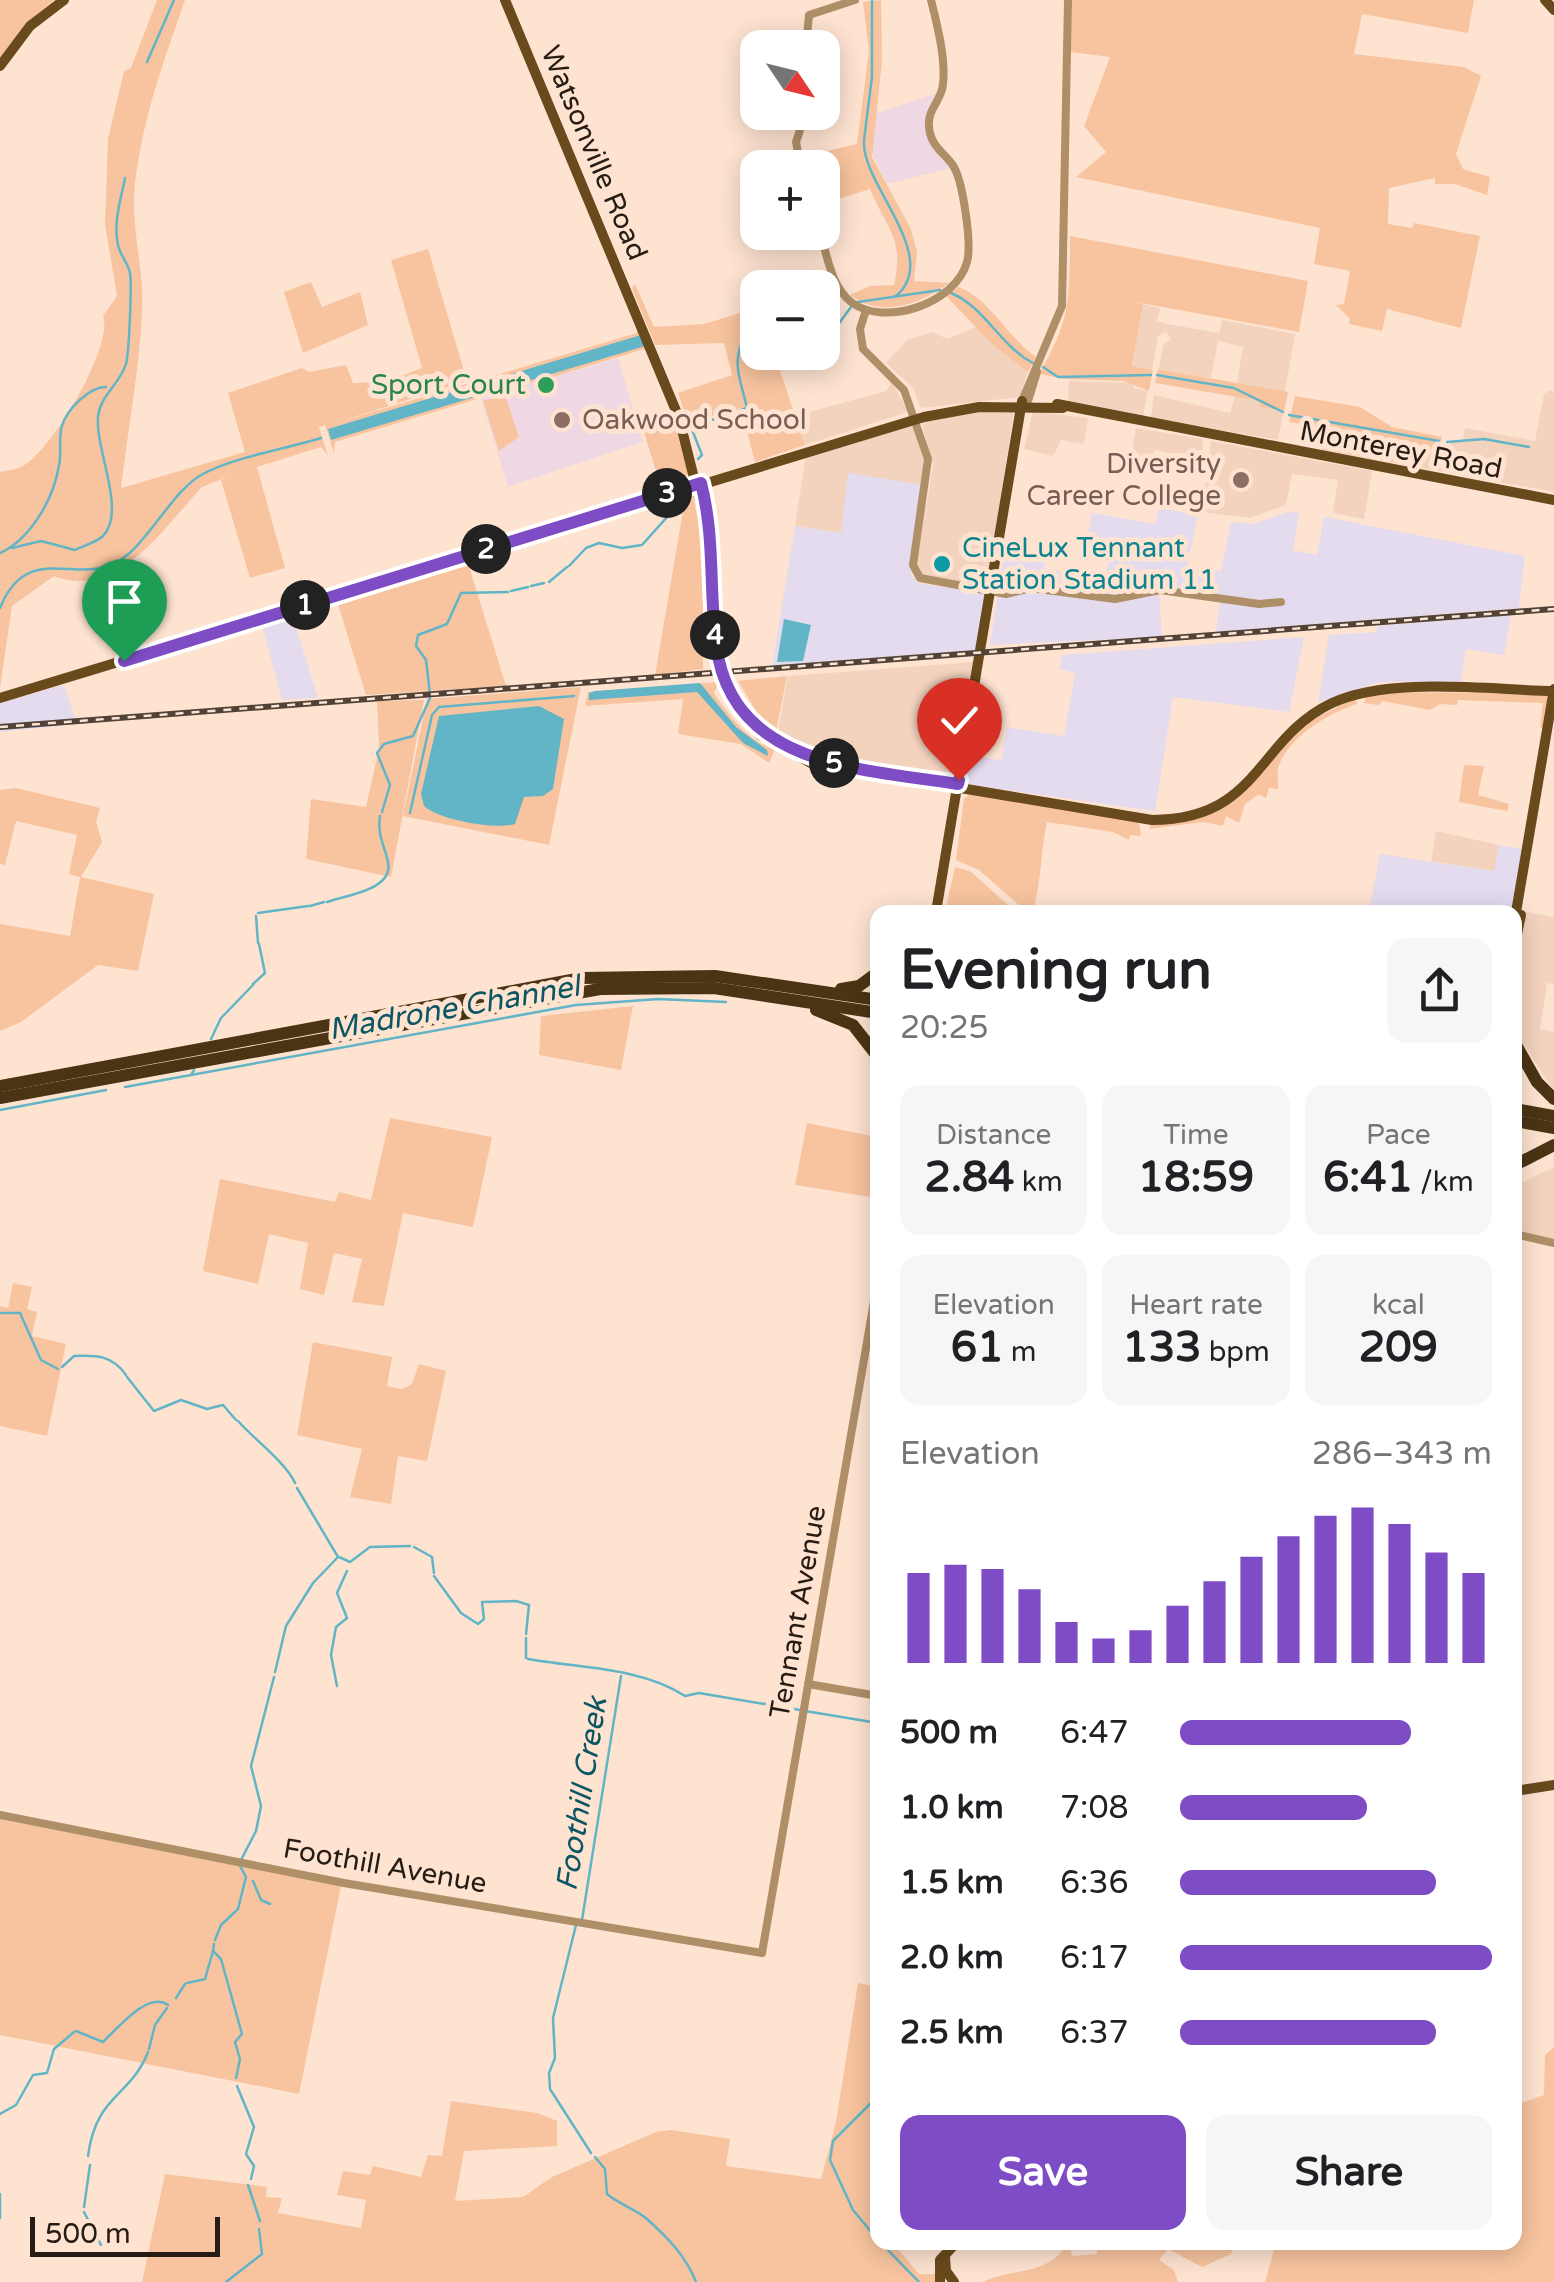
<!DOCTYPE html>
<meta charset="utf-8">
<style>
:root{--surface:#fff;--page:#f6f6f6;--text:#202124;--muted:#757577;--accent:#7e4dc5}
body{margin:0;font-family:"Varela Round",sans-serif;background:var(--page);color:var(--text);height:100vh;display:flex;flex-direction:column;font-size:38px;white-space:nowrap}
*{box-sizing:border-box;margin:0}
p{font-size:32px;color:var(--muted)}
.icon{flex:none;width:55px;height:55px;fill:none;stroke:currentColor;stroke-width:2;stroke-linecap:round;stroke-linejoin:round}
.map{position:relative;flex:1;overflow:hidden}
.panel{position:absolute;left:870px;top:905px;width:652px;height:1345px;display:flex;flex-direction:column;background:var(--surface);border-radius:20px;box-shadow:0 5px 25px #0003}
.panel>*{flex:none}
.needle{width:65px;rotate:125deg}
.controls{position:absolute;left:740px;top:30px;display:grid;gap:20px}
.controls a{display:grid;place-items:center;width:100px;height:100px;border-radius:20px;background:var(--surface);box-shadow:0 5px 25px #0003;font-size:50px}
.scale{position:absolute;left:30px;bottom:25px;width:190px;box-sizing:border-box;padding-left:10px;border:5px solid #271c13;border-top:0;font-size:28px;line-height:35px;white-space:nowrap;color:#271c13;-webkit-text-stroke:8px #fee3d1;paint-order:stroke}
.pin{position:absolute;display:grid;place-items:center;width:85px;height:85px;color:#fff;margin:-102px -42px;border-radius:50% 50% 50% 0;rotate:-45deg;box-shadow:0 0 10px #0007}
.pin .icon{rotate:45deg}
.km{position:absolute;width:50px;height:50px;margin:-25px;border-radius:50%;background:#222;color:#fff;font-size:28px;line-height:50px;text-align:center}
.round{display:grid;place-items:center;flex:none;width:105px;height:105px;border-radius:20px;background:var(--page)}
.summary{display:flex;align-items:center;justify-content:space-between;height:170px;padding:0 30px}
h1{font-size:55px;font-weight:700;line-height:75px}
.stats{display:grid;grid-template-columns:repeat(3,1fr);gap:15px;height:170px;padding:10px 30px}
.stats div{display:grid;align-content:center;border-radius:20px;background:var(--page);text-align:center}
.stats b{font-size:42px;font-weight:700}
.stats small{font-size:28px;font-weight:400}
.stats p{font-size:28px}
.chart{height:280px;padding:20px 30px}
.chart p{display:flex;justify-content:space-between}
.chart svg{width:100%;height:180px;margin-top:10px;stroke:var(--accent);stroke-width:6}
.cta{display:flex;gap:20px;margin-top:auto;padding:20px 30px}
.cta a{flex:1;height:115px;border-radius:20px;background:var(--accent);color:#fff;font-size:40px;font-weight:700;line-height:115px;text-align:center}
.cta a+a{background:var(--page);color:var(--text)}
ul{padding:0 30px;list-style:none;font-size:32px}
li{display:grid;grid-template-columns:160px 120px 1fr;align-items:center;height:75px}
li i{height:25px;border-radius:12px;background:var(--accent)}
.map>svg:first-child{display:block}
.built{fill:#f3d3be}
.industrial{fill:#e4dbef}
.education{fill:#efd8e3}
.green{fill:#f8c49f}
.water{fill:#61b5c6}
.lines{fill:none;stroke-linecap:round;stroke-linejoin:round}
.stream{stroke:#61b5c6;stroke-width:2.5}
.minor{stroke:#ae8f68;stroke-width:8}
.major{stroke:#694a1d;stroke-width:10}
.highway{stroke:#4b3413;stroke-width:12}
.rail-casing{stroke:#504237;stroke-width:6}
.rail{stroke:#fee3d1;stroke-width:2.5;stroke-dasharray:8;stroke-linecap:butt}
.major-bridge{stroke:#694a1d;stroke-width:10}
.route-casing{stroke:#fff;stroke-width:20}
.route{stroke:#7e4dc5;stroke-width:12}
.leisure-dot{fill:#2e9e5b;stroke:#fee3d1;stroke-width:4}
.education-dot{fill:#8d6e63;stroke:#fee3d1;stroke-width:4}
.culture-dot{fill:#0f9aa8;stroke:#fee3d1;stroke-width:4}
.labels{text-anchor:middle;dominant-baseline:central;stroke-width:10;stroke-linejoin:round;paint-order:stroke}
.street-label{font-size:28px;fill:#271c13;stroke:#fee3d1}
.leisure-label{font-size:28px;fill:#27864d;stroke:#fee3d1;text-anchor:end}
.education-label{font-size:28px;fill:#785e54;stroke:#fee3d1;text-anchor:start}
.culture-label{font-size:28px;fill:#0d838f;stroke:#fee3d1;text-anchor:start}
.water-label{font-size:30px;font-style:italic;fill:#0b5662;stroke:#fee3d1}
</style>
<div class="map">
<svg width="1554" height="2282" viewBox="0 0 1554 2282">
<rect width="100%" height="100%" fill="#fee3d1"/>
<!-- built -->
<g class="built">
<path d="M1143 304 1160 308 1157 321 1167 324 1219 333 1222 320 1295 334 1285 392 1237 383 1243 347 1218 341 1211 378 1159 369 1163 345 1171 339 1166 332 1158 336 1152 370 1132 366Z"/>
<path d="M977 326 1029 368 1020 397 921 408 913 388 886 363 907 340 933 332 947 339Z"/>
<path d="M1069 381 1134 383V388L1148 391 1143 417 1068 402Z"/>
<path d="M892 382 908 412 805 445 795 416 886 391Z"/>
<path d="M1550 390 1554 394V492L1322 450 1326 430 1449 451 1452 441 1463 439 1465 428 1535 441 1544 394Z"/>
<path d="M1154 395 1230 413 1235 396 1285 406 1278 440 1151 418Z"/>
<path d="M1014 409 988 585 923 576 917 563 933 465 921 420 969 411Z"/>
<path d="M1033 411 1088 418 1084 444 1061 440 1053 456 1024 449Z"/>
<path d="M913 424 924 458 923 485 841 533 795 526 806 455Z"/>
<path d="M1136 428 1203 439 1202 459 1154 450 1150 464 1130 460Z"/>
<path d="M1211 441 1372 471 1364 519 1333 513 1338 480 1292 474 1286 505 1249 518 1202 512Z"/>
<path d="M975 662 954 794 836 761 783 743 777 736 788 676Z"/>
<path d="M1436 831 1499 845 1495 871 1431 861Z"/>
<path d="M1518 910 1554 917V984L1547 983 1540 1029 1554 1032V1091L1515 1031Z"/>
<path d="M1554 1167V1242L1515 1236V1186Z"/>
</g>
<!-- industrial -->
<g class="industrial">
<path d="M848 473 923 485 911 574 918 583 986 594 976 650 772 666 795 526 841 533Z"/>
<path d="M1159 508 1198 515 1187 566 1221 571 1231 522 1253 524 1289 512 1299 513 1293 550 1317 555 1324 517 1525 556 1519 608 1216 632 1220 601 1159 593 1162 637 990 645 1005 547 1046 556 1044 569 1088 574 1092 580 1088 595 1101 596 1109 561 1107 555 1085 550 1092 513 1155 524Z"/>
<path d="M291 612 318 698 282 700 261 621Z"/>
<path d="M1511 615 1504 655 1466 649 1461 682H1379L1318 702 1329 635 1376 632 1378 626Z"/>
<path d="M1304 637 1289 712 1173 697 1155 811 965 784 972 756 1001 760 1007 727 1064 736 1075 673 1059 669 1062 655Z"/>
<path d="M64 685 77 724 0 732V703Z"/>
<path d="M1499 845 1523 849 1513 912H1369L1380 854 1494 871Z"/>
</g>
<!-- education -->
<g class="education">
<path d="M938 93 928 110 925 129 931 147 951 168 887 184 871 152 876 113Z"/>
<path d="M618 358 643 442 508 487 481 398Z"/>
</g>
<!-- green -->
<g class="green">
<path d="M0 0H54L24 25 0 64Z"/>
<path d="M157 0H185C163 63 143 117 135 184 130 228 145 269 142 313 139 371 128 430 121 488L245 452 228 393 302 368 309 372 346 365 353 383 386 382 422 368 391 260 428 249 467 381 329 425 637 333V322L652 358 644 349 546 379 552 386 547 391 540 384 543 379 335 442 334 453 325 425 319 427 328 456 321 447 257 467 285 568 250 578 221 480 232 475 202 487C164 527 118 601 54 576L12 606 0 688V472C7 470 17 470 23 466 51 451 114 346 103 316L117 296 105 225 108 139 124 71 131 68Z"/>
<path d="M881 0 882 61 872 157 911 229 917 252 914 281 949 283C920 304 882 319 850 295L870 286 894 285C905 238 886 228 870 189L823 204 822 168 804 167 801 157 857 144 869 51 863 2Z"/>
<path d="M1071 0H1474L1468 33 1362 14 1354 54 1464 67 1481 76 1456 154 1463 169 1490 177 1487 195 1455 184H1435V178L1389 188 1388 224 1412 228 1414 223 1480 236 1461 328 1387 309 1382 331 1349 324 1350 319 1336 305 1344 304 1350 271 1314 264 1320 228 1076 177 1106 152 1084 126 1110 57 1071 52Z"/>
<path d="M1070 236 1308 281 1299 332 1135 302 1143 304 1132 366 1153 370 1149 391 1124 381 1066 379 1039 374C1072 317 1069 299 1070 236Z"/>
<path d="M311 282 322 307 360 292 368 325 303 353 284 292Z"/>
<path d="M635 284 654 327 704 324 757 308 758 352 774 353 805 445 755 462 741 408 688 423 678 393 732 375 724 343 655 345 632 288Z"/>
<path d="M958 287C990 298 1007 337 1036 357L1028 372 991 343 946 296Z"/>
<path d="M1158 369 1288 392 1284 411 1260 407 1261 401 1155 383Z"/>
<path d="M505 395 519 437 499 451 483 401Z"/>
<path d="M1295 396 1360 407 1392 427 1442 437 1439 449 1289 422Z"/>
<path d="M672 417 689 474 661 487 642 426Z"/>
<path d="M691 492 703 536V669L655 675 686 494Z"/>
<path d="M467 560 506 686 366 695 336 598Z"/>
<path d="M787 676 776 732 759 716 738 681Z"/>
<path d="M719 682 714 693C729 716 751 744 775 749L769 763 741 744 678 734 683 699 585 706 588 692Z"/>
<path d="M581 687 549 845 403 816 427 699Z"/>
<path d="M1383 692 1545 693 1549 697 1544 726 1540 728 1543 703 1458 700 1457 705 1440 704 1430 710 1383 701 1378 705 1364 703 1366 696Z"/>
<path d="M1355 698 1357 704C1329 713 1290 736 1279 765 1276 773 1279 781 1278 789L1269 788 1266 798 1259 794 1245 804 1239 823 1226 816 1223 826 1203 822 1149 829 1151 824 1237 798 1306 723Z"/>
<path d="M424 700 391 877 306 859 311 799 366 807 379 748 377 701Z"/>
<path d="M1464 765 1484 766 1478 795 1509 804 1507 811 1459 802Z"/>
<path d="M16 788 100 808 96 822 102 842 81 877 154 894 138 971 98 965 21 1022 0 1031V924L70 936 80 877 69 874 77 835 16 821 5 865 0 864V790Z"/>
<path d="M970 794 1139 822 1141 836 1130 835 1129 840 1113 832 1047 822C1041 849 1041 883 1033 912H1027L979 870 956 860 964 799Z"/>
<path d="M955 867 970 871 1016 912H945Z"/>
<path d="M633 1006 621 1070 539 1055 541 1016Z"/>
<path d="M390 1118 492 1137 473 1227 403 1213 384 1306 352 1302 362 1259 334 1253 324 1295 300 1289 308 1243 269 1234 258 1284 203 1271 220 1179 335 1202 339 1192 371 1200Z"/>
<path d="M807 1123 877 1137V1198L795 1185Z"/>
<path d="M13 1283 32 1287 27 1309 37 1312 32 1336 66 1344 47 1436 0 1426V1306L8 1308Z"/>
<path d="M313 1342 392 1357 387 1386 402 1389 412 1384 419 1364 446 1371 427 1461 398 1456 391 1504 350 1497 362 1449 297 1435Z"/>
<path d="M0 1819 341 1886 299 2094 0 2035Z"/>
<path d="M858 1983 877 1987 878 2242 893 2243 919 2274H936L938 2282H142L165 2174 267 2187 266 2197 282 2198 278 2213 361 2228 366 2200 337 2195 343 2171 370 2175 373 2166 421 2177 428 2155 442 2156 451 2101 537 2113 557 2121V2146L464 2151 455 2201 523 2197 552 2177 656 2132 671 2130 730 2139 726 2166 821 2179 836 2122Z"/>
<path d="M1554 2047V2282H1265L1276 2243 1515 2242V2105L1544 2095 1545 2055Z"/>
<path d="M1234 2242 1231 2254 1202 2267 1168 2249 1159 2260 1174 2270 1178 2282H983C1007 2268 1053 2276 1066 2243H1070L1072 2256 1097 2254V2243Z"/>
</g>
<!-- water -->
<g class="water">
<path d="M641 335 645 346 331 440 328 429Z"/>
<path d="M784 619 811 625 803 661 777 662Z"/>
<path d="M700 683 736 727 767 750 768 756 743 743 697 692 589 700V693L595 691Z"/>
<path d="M539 706 564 719 553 789 543 796 524 797 515 824C496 830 439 820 424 806L421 794 439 716Z"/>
</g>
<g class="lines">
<!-- stream -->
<g class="stream">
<path d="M147 62 174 0"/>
<path d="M864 140 872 77V0"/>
<path d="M864 142C862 185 942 257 896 296"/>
<path d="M951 293C985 307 1000 346 1033 363"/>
<path d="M858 302 940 290"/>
<path d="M822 333 837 326 851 307"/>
<path d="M1043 367 1058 377 1151 375"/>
<path d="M1157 375 1234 388"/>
<path d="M1236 389 1283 412"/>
<path d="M1289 415 1439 441"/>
<path d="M1447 442 1484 439 1529 447"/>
<path d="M698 459 702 455 691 427 747 408C742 384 731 364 743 340L758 338"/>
<path d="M12 548 41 541 75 550C83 546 97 542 103 536 127 511 95 450 98 417 100 395 120 384 126 364 129 352 132 287 130 273 128 263 120 255 118 245 113 222 121 199 125 178"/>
<path d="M0 553C31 539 54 498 59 465 62 453 58 438 62 426 67 409 89 387 106 387"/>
<path d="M569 566 586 548 599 543 622 548 642 545 685 497"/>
<path d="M549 582 567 567"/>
<path d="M531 586 544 583"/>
<path d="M511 591 528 587"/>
<path d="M0 608C26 544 72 581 111 565 145 552 170 491 203 474 234 457 286 449 321 438"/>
<path d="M430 694 426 660 416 646 418 635 447 624 461 593 508 592"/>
<path d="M382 812 390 785 377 753 384 744 413 736 430 698"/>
<path d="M410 813 432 715 439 707 574 696"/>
<path d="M327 902C346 895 394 890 388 862 384 844 377 835 380 816"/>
<path d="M310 906 324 902"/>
<path d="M258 913 308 906"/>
<path d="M256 916 258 943"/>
<path d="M253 984 265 973 259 944"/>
<path d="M211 1039 221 1018 253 985"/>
<path d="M191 1075 576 1005 658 999 726 1002"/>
<path d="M125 1087 191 1075 194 1070"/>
<path d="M0 1110 106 1090"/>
<path d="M0 1313H20L41 1360 58 1369"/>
<path d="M62 1367 74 1356C96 1355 112 1355 126 1375"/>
<path d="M127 1377 154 1411 181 1400 207 1409 223 1405 236 1420"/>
<path d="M238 1421C254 1439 286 1463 295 1483"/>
<path d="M414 1547 432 1557 434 1573"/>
<path d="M339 1557 350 1562 370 1547 410 1546"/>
<path d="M434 1576 461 1613 478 1624 484 1619 482 1602 516 1601 529 1605 526 1634"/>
<path d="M526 1638V1658"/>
<path d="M528 1659C578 1668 641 1667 685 1696L699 1693 800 1710"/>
<path d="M275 1672 286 1626 313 1583 338 1557 297 1488"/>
<path d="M337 1686 331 1655 336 1627 347 1618 337 1593 347 1571"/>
<path d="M805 1711 878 1723"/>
<path d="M241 1860 256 1831 261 1806 251 1766 274 1677"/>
<path d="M253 1881 261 1900 270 1904"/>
<path d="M582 1920 621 1676"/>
<path d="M576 1925 553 2018 555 2058 549 2073 550 2089 591 2153"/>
<path d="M215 1940 221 1925 238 1909 246 1877 239 1864"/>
<path d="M214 1944 213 1951 221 1959 242 2034 235 2042 240 2059 236 2078"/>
<path d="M187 1983 205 1979 213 1951"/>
<path d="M176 1998 185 1984"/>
<path d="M76 2031 103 2042C119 2027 148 1991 168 2005"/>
<path d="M149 2049 155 2025 167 2008"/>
<path d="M237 2086 254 2127 246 2154 254 2166 251 2179"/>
<path d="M878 2096 833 2141 830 2160 853 2210 878 2240"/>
<path d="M0 2114 16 2105 33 2075 47 2073 54 2049 74 2032"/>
<path d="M88 2156C96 2094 130 2098 148 2052"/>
<path d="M595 2157 605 2169 607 2194C619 2204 637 2210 647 2219 667 2237 686 2256 696 2282"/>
<path d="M248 2185 260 2221"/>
<path d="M0 2194V2218"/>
<path d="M84 2207 90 2165"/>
<path d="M84 2212 101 2245"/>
<path d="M880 2242 919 2282"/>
<path d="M226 2282 262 2254 259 2229"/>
</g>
<!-- minor -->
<g class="minor">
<path d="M806 48 809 15 855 0"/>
<path d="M801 168 796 142 806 112"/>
<path d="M820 232C827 255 831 286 851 302 885 328 956 303 967 262 972 245 963 178 952 164 942 151 930 145 929 126 927 110 942 100 943 84 946 59 937 24 931 0"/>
<path d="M866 310 860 329 863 349 904 390 928 459 913 565 920 578 1006 594 1031 588 1115 599 1160 590 1259 604 1281 602"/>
<path d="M1022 401 1062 306 1068 0"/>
<path d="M1028 401 1037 372"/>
<path d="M1515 1234 1554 1243"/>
<path d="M808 1684 878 1696"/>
<path d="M0 1815 344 1883 762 1953 878 1278"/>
</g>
<!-- major -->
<g class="major">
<path d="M505 0 679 418 707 530 715 663"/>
<path d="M1545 0 1554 10"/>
<path d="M0 66 30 26 64 0"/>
<path d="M1057 404 1554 500"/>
<path d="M724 687 760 735 811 763 1152 820C1260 820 1256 739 1332 703 1390 676 1490 690 1554 691"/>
<path d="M0 698 924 417 979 407 1063 408"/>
<path d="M936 912 1022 401"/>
<path d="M1515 918 1554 689"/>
<path d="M1515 944 1521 915"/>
<path d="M1515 1791 1554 1785"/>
<path d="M945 2257 946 2271 954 2282"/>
<path d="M940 2282V2260L957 2242"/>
</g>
<!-- highway -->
<g class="highway">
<path d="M841 989 859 986 878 972"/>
<path d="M816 1010 853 1025 878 1057"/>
<path d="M1515 1043 1537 1082 1554 1099"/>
<path d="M0 1086 582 978 715 976 878 1000"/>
<path d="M0 1098 600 989 714 988 878 1013"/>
<path d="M1515 1109 1554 1116"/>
<path d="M1515 1121 1554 1128"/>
<path d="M1515 1165 1554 1145"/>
</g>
<defs>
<path id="rail" d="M0 727 1554 609"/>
</defs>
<!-- rail casing -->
<use href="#rail" class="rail-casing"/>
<!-- rail -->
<use href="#rail" class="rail"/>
<!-- major-bridge -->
<path class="major-bridge" d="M719 663 728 687"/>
</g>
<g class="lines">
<defs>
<path id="route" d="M124 661 701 483C715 537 709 588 716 643 730 767 862 769 958 784L959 780"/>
</defs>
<!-- route casing -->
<use href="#route" class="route-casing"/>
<!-- route -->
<use href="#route" class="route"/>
</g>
<!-- markers -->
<circle class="leisure-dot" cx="546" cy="385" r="10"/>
<g class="education-dot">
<circle cx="562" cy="420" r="10"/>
<circle cx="1241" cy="480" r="10"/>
</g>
<circle class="culture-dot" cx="942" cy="564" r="10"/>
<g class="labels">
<!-- street labels -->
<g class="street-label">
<text transform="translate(594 153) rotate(67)">Watsonville Road</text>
<text transform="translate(1401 450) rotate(11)">Monterey Road</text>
<text transform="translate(798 1612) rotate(-80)">Tennant Avenue</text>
<text transform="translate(385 1866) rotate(10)">Foothill Avenue</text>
</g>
<!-- leisure labels -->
<g class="leisure-label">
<text x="526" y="385">Sport Court</text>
</g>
<!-- education labels -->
<g class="education-label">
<text x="582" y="420">Oakwood School</text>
<text x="1221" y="464" text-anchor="end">Diversity<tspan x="1221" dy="32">Career College</tspan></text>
</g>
<!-- culture labels -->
<g class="culture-label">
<text x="962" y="548">CineLux Tennant<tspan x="962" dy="32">Station Stadium 11</tspan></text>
</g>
<!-- water labels -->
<g class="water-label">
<text transform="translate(454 1008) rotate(-10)">Madrone Channel</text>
<text transform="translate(582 1794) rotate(-81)">Foothill Creek</text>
</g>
</g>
</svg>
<div class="controls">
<a><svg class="needle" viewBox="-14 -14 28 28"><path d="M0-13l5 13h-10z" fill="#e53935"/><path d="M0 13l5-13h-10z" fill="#757577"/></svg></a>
<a>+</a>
<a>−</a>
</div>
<div class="scale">500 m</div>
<div class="pin" style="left:124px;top:661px;background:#1e9e55"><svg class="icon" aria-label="arrive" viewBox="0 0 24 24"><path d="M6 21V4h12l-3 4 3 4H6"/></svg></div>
<div class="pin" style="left:959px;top:780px;background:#d93025"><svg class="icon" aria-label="check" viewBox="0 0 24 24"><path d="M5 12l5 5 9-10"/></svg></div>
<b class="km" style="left:305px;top:605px">1</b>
<b class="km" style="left:486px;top:549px">2</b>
<b class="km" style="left:667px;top:493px">3</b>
<b class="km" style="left:715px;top:635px">4</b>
<b class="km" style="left:834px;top:763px">5</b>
<section class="panel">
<div class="summary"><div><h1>Evening run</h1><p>20:25</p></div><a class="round"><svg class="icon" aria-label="share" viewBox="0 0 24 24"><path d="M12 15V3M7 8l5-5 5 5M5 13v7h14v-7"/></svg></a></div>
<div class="stats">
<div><p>Distance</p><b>2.84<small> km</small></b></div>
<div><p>Time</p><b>18:59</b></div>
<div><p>Pace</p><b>6:41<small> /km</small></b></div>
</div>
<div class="stats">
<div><p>Elevation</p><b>61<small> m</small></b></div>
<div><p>Heart rate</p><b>133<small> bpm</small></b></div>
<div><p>kcal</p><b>209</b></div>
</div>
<div class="chart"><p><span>Elevation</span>286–343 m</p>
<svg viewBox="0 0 160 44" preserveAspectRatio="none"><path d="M5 44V22M15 44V20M25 44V21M35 44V26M45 44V34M55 44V38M65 44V36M75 44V30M85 44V24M95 44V18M105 44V13M115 44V8M125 44V6M135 44V10M145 44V17M155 44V22"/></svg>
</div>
<ul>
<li><b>500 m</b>6:47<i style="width:74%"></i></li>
<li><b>1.0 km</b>7:08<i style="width:60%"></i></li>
<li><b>1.5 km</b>6:36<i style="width:82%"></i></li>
<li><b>2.0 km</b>6:17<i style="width:100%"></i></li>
<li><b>2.5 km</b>6:37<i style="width:82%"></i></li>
</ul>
<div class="cta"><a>Save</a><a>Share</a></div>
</section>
</div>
